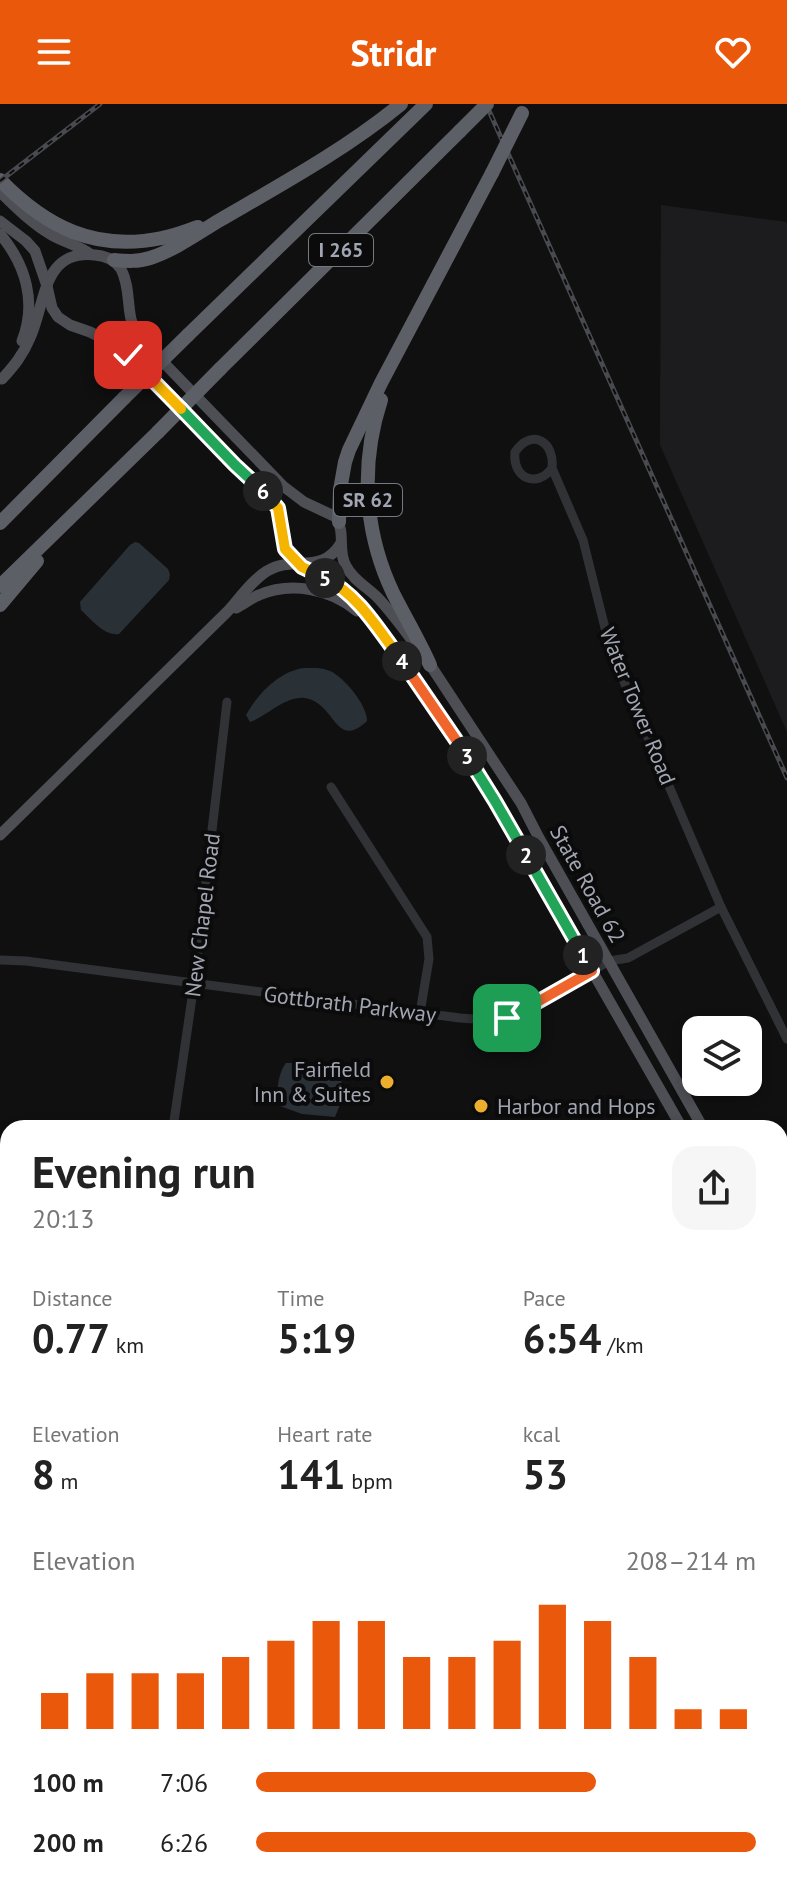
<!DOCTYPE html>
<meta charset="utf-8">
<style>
:root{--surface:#fff;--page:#f6f6f6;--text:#222;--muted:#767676;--accent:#ea580c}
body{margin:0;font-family:"PT Sans",sans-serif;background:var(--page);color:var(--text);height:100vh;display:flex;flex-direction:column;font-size:30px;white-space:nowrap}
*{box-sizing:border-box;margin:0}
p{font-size:26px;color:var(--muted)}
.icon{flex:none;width:44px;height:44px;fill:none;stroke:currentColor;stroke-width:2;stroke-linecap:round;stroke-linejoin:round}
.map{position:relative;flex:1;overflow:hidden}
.sheet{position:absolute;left:0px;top:1016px;width:788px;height:768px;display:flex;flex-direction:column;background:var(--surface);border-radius:24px 24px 0 0;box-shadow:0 4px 12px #0003}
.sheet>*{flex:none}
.fabs{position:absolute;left:682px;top:912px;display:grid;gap:16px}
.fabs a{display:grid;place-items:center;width:80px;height:80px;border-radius:16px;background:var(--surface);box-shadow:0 4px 12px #0003;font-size:40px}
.pin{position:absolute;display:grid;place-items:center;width:68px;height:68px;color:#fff;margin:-34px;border-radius:16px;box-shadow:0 4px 12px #0006}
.km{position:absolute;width:40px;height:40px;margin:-20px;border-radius:50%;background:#222;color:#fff;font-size:22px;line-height:40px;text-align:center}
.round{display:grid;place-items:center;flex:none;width:84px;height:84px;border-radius:24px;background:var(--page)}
.summary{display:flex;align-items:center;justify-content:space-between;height:136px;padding:0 32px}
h1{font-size:44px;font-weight:800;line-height:60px}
.metrics{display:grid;grid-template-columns:repeat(3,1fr);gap:12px;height:136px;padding:8px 32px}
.metrics div{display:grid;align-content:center}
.metrics b{font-size:40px;font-weight:800}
.metrics small{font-size:22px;font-weight:400}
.metrics p{font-size:22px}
.chart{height:224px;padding:16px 32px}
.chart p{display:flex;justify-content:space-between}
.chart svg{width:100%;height:144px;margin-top:8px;stroke:var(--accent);stroke-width:6}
ul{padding:0 32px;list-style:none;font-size:26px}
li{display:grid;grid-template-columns:128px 96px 1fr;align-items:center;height:60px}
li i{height:20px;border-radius:10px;background:var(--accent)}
header{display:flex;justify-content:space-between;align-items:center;height:104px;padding:0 32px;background:var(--accent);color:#fff;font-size:36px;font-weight:800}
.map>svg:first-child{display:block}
.built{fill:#1c1c1e}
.green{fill:#1c241d}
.water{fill:#293036}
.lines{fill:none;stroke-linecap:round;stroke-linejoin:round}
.minor{stroke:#313236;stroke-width:9}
.major{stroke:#4d4f55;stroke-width:11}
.highway{stroke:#5d5f67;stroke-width:14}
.rail-casing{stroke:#484a4f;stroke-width:5}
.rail{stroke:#0b0b0c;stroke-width:2;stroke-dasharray:6;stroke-linecap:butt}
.highway-bridge{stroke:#5d5f67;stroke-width:14}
.split-1-casing{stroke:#fff;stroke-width:16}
.split-2-casing{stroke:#fff;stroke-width:16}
.split-3-casing{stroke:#fff;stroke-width:16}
.split-4-casing{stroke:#fff;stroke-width:16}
.split-5-casing{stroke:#fff;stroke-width:16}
.split-6-casing{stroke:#fff;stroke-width:16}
.split-7-casing{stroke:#fff;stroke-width:16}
.split-8-casing{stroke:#fff;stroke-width:16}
.split-1{stroke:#f0652b;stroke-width:10}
.split-2{stroke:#22a559;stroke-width:10}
.split-3{stroke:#22a559;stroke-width:10}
.split-4{stroke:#f0652b;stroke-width:10}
.split-5{stroke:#f5b400;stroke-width:10}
.split-6{stroke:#f5b400;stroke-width:10}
.split-7{stroke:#22a559;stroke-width:10}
.split-8{stroke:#f5b400;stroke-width:10}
.poi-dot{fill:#ecae2d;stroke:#0b0b0c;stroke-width:3}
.labels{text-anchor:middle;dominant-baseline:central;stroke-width:8;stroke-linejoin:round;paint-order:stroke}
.shield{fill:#0b0b0c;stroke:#747880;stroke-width:2}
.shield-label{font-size:20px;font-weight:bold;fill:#a1a6b2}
.street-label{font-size:22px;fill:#a1a6b2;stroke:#0b0b0c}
.poi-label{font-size:22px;fill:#a1a6b2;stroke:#0b0b0c;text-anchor:end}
</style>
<header><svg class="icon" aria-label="menu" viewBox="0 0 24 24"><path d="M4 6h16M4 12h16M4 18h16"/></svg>Stridr<svg class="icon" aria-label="heart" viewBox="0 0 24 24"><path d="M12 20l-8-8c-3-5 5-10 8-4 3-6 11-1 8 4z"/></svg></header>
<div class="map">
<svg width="787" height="1784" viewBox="0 0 787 1784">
<rect width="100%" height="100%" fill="#101011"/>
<!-- built -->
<path class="built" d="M661 101 787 118V628L660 341Z"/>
<!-- green -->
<path class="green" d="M780 1370H787V1614L780 1613Z"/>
<!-- water -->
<g class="water">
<path d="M135 438 139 439 168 465 170 470 169 476 119 530C104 532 92 516 81 506L80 498 130 441Z"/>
<path d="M304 564C312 564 322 563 330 567 344 573 368 602 367 617 335 647 336 599 305 594 286 592 269 610 253 617L250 618 246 611C257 591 279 567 304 564Z"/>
<path d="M286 959C303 959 329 961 342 973L339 1003 335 1013 302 1010 280 1002C275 991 278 969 286 959Z"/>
</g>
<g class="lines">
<!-- minor -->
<g class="minor">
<path d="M552 364C537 385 512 374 515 348 531 324 555 337 552 364L583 436 609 540 619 566 721 803 787 935"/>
<path d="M331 683 427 833 429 855 420 909"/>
<path d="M0 856 26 857 460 914 489 916 507 914 525 905 609 857 628 854 721 803"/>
<path d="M173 1024 194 880 227 598"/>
<path d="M0 1120 8 1122"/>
<path d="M780 1249 787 1248"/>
<path d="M0 1270 8 1271"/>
<path d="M0 1476 8 1496"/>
<path d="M353 1776 433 1784"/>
<path d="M69 1784 70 1776"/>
<path d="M139 1784 140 1776"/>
<path d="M164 1784 233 1776"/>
<path d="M567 1784 568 1776"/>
</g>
<!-- major -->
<g class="major">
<path d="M0 88C16 103 31 119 50 130 63 138 78 141 90 150"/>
<path d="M0 117 26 137 35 147 47 182 52 204 58 213 70 221 90 228 112 239 137 260 235 361 276 399 280 409 285 445 297 458 302 463 328 475 342 485 367 509 438 608 495 697 682 1024"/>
<path d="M0 130C26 161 37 199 22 237"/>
<path d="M2 275C14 262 23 251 30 234 46 199 42 145 95 151 106 152 115 155 121 165 132 186 125 211 137 231L283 382 304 398 336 413C346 430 337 446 346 462 353 476 367 483 378 494 391 508 403 524 414 539"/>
<path d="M236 504C244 500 251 494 259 491 291 477 331 485 357 507"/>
<path d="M427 556 521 699 539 734 703 1024"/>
<path d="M0 731 227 508C239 495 251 477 267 467 294 451 322 471 341 439"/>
<path d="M780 1160 787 1172"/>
<path d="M780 1196 787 1209"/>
</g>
<!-- highway -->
<g class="highway">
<path d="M0 76C46 123 95 148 162 134 174 132 186 127 198 123"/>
<path d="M114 156C126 157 138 158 150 154 175 146 198 129 220 116 282 80 346 45 401 0"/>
<path d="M188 231 426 0"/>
<path d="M220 265 460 27"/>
<path d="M381 296C360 360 364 428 393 489 405 513 419 536 430 561"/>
<path d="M339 418 340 386 345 358 349 346 381 279 492 69"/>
<path d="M0 419 124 294"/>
<path d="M0 482 158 328"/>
<path d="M0 501 37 457"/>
</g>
<defs>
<g id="rail">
<path d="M486 0 787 674"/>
<path d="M0 77 100 0"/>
</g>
</defs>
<!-- rail casing -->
<use href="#rail" class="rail-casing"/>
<!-- rail -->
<use href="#rail" class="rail"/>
<!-- highway-bridge -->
<g class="highway-bridge">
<path d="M460 27 487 0"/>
<path d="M492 69 522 9"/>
<path d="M124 294 188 231"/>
<path d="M158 328 220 265"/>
</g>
</g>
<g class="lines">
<defs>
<path id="split-1" d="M507 914 525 905 592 867 583 851"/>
<path id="split-2" d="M526 751 583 851"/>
<path id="split-3" d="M467 652 495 697 526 751"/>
<path id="split-4" d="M402 557 467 652"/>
<path id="split-5" d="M325 474C360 492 379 527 402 557"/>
<path id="split-6" d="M263 387 278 404 285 445 302 463 325 474"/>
<path id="split-7" d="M181 305 235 361 263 387"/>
<path id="split-8" d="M128 251 181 305"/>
</defs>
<!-- split-1 casing -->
<use href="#split-1" class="split-1-casing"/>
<!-- split-2 casing -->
<use href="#split-2" class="split-2-casing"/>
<!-- split-3 casing -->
<use href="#split-3" class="split-3-casing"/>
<!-- split-4 casing -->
<use href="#split-4" class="split-4-casing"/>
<!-- split-5 casing -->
<use href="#split-5" class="split-5-casing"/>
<!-- split-6 casing -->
<use href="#split-6" class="split-6-casing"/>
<!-- split-7 casing -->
<use href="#split-7" class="split-7-casing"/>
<!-- split-8 casing -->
<use href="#split-8" class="split-8-casing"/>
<!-- split-1 -->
<use href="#split-1" class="split-1"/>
<!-- split-2 -->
<use href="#split-2" class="split-2"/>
<!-- split-3 -->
<use href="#split-3" class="split-3"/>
<!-- split-4 -->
<use href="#split-4" class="split-4"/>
<!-- split-5 -->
<use href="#split-5" class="split-5"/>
<!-- split-6 -->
<use href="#split-6" class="split-6"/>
<!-- split-7 -->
<use href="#split-7" class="split-7"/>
<!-- split-8 -->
<use href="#split-8" class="split-8"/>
</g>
<!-- markers -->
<g class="poi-dot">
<circle cx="387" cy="978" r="8"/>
<circle cx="481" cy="1002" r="8"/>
</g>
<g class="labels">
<!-- shield labels -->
<g class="shield">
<rect x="309" y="130" width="64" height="32" rx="6"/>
<rect x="334" y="380" width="68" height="32" rx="6"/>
</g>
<g class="shield-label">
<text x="341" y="146">I 265</text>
<text x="368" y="396">SR 62</text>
</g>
<!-- street labels -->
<g class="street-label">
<text transform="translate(638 602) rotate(68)">Water Tower Road</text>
<text transform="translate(588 780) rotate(61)">State Road 62</text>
<text transform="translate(202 811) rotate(-83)">New Chapel Road</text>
<text transform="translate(350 900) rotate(7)">Gottbrath Parkway</text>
</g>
<!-- poi labels -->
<g class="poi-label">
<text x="371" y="965">Fairfield<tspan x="371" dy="25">Inn &amp; Suites</tspan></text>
<text x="497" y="1002" text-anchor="start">Harbor and Hops</text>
</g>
</g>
</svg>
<div class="fabs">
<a><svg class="icon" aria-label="layers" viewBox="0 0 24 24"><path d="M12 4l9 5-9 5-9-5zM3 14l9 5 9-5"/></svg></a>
</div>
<div class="pin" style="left:507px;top:914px;background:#1e9e55"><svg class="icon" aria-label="arrive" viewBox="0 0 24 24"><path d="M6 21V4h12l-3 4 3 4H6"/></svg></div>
<div class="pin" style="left:128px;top:251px;background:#d93025"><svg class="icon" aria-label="check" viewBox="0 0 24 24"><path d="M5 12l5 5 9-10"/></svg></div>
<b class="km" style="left:583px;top:851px">1</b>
<b class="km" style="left:526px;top:751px">2</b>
<b class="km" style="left:467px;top:652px">3</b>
<b class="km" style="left:402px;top:557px">4</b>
<b class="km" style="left:325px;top:474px">5</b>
<b class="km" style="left:263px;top:387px">6</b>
<section class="sheet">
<div class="summary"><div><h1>Evening run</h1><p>20:13</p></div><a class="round"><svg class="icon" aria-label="share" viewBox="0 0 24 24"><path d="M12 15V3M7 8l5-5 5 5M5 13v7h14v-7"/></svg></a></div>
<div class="metrics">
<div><p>Distance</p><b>0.77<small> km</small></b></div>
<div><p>Time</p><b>5:19</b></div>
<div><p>Pace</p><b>6:54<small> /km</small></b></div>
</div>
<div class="metrics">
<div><p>Elevation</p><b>8<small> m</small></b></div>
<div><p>Heart rate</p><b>141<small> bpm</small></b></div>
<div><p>kcal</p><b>53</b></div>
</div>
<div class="chart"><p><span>Elevation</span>208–214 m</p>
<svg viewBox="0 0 160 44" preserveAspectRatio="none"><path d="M5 44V33M15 44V27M25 44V27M35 44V27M45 44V22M55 44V17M65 44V11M75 44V11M85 44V22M95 44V22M105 44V17M115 44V6M125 44V11M135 44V22M145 44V38M155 44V38"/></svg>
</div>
<ul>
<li><b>100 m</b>7:06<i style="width:68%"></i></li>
<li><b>200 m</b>6:26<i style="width:100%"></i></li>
</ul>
</section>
</div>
